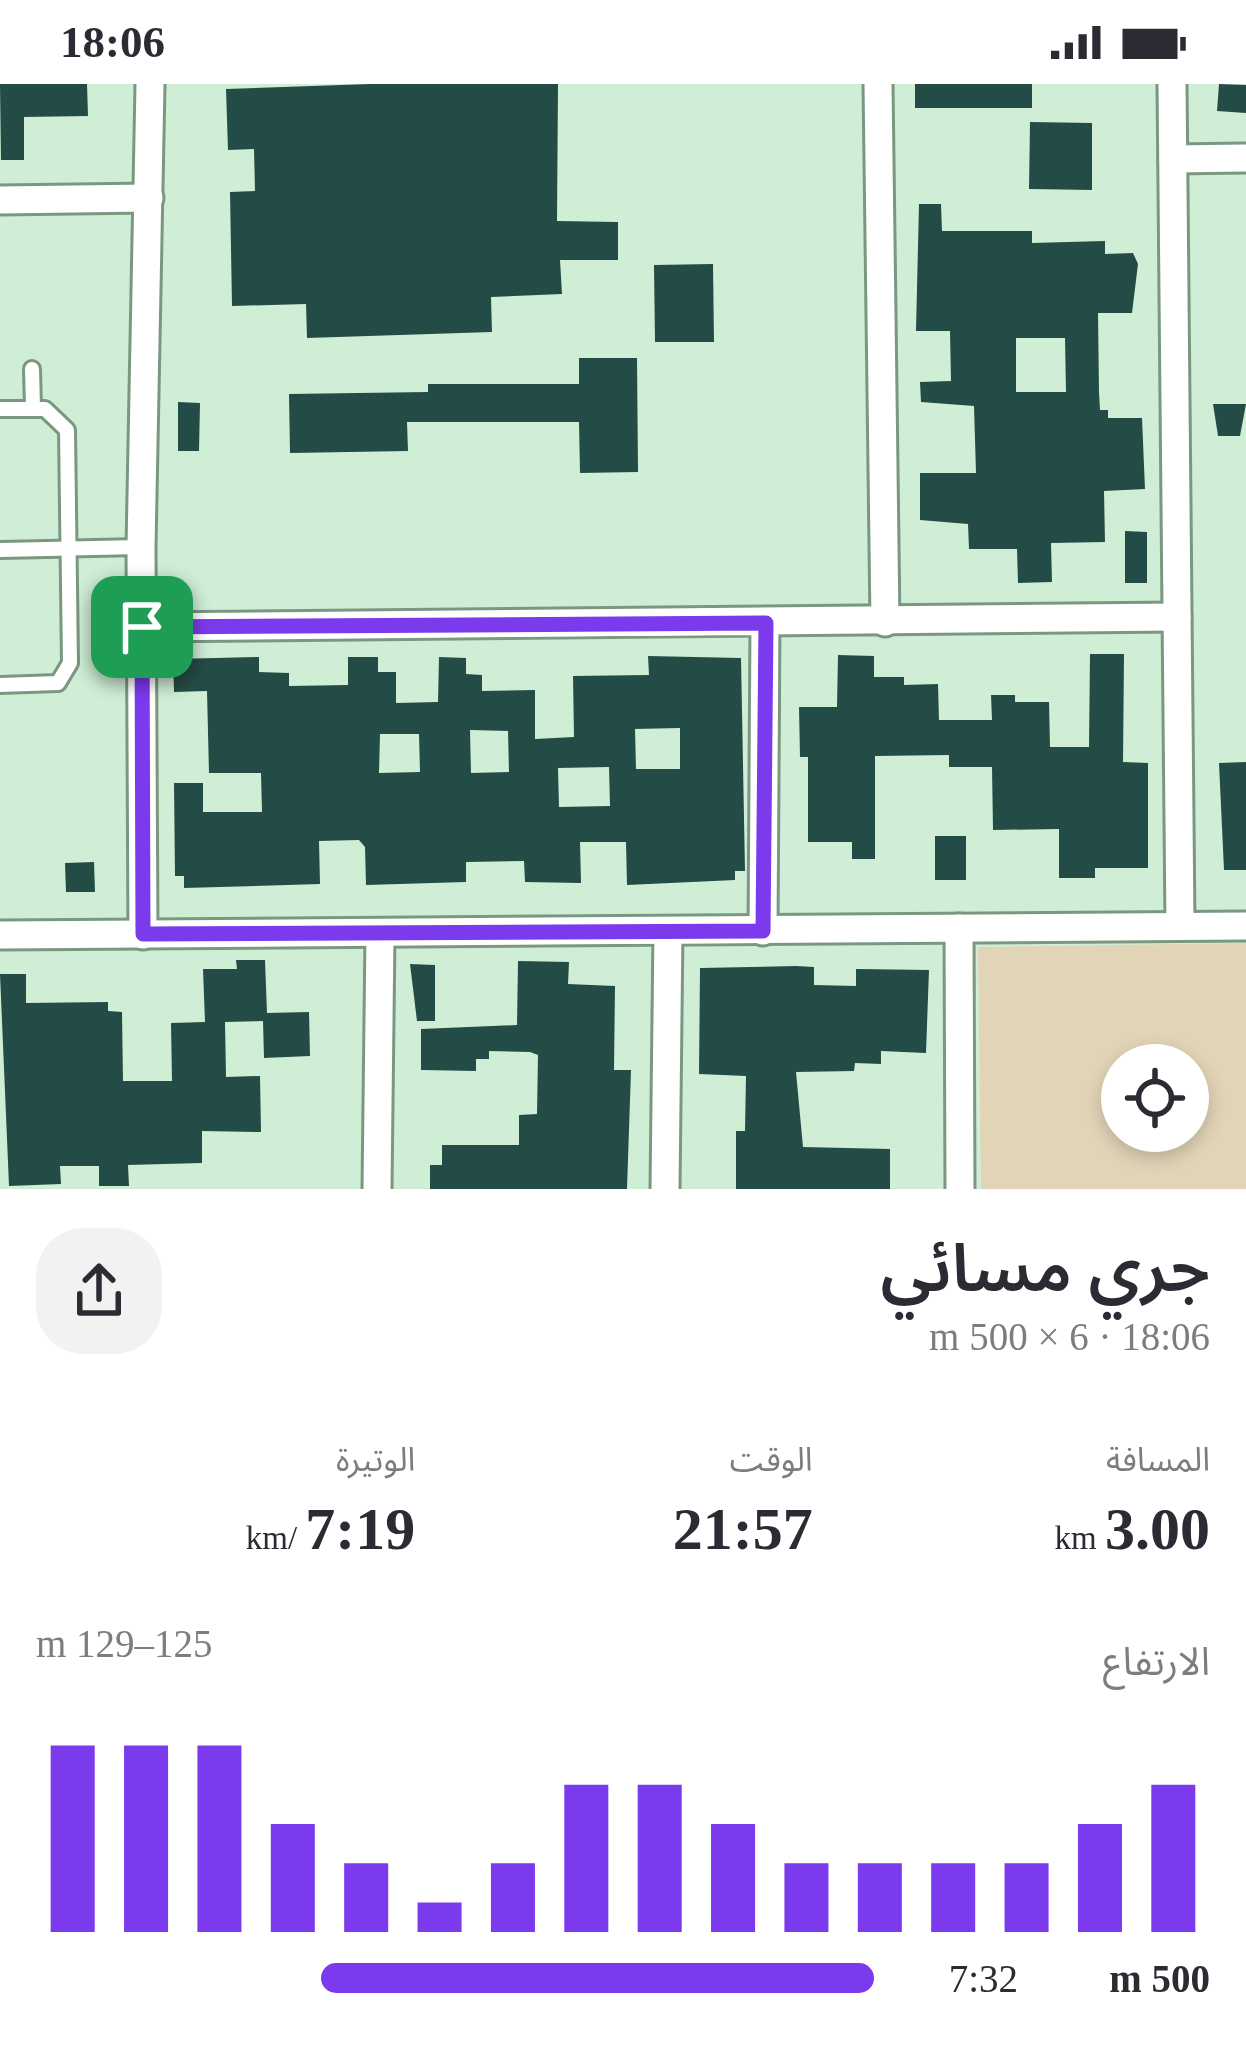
<!DOCTYPE html>
<html lang="ar">
<meta charset="utf-8">
<style>
:root{--surface:#fff;--page:#f2f2f3;--text:#2b2b33;--muted:#7c7c81;--accent:#7c3aed}
body{margin:0;font-family:"Times New Roman","Noto Sans Arabic",serif;background:var(--page);color:var(--text);direction:rtl;height:100vh;display:flex;flex-direction:column;font-size:45px;white-space:nowrap}
*{box-sizing:border-box;margin:0}
p{font-size:39px;color:var(--muted)}
.icon{flex:none;width:66px;height:66px;fill:none;stroke:currentColor;stroke-width:2;stroke-linecap:round;stroke-linejoin:round}
.map{position:relative;height:1105px;overflow:hidden;direction:ltr}
.details{display:flex;flex-direction:column;background:var(--surface);flex:1}
.details>*{flex:none}
.buttons{position:absolute;left:1101px;top:960px;display:grid;gap:24px}
.buttons a{display:grid;place-items:center;width:108px;height:108px;border-radius:50%;background:var(--surface);box-shadow:0 6px 18px #0003;font-size:60px}
.pin{position:absolute;display:grid;place-items:center;width:102px;height:102px;color:#fff;margin:-51px;border-radius:24px;box-shadow:0 6px 18px #0006}
.round{display:grid;place-items:center;flex:none;width:126px;height:126px;border-radius:48px;background:var(--page)}
.summary{display:flex;align-items:center;justify-content:space-between;height:204px;padding:0 36px}
h1{font-size:66px;font-weight:600;line-height:90px}
.figures{display:grid;grid-template-columns:repeat(3,1fr);gap:18px;height:204px;padding:12px 36px}
.figures div{display:grid;align-content:center}
.figures b{font-size:60px;font-weight:600}
.figures small{font-size:33px;font-weight:400}
.figures p{font-size:33px}
.chart{height:336px;padding:24px 36px}
.chart p{display:flex;justify-content:space-between}
.chart svg{width:100%;height:216px;margin-top:12px;stroke:var(--accent);stroke-width:6}
ul{padding:0 36px;list-style:none;font-size:39px}
li{display:grid;grid-template-columns:192px 144px 1fr;align-items:center;height:90px}
li i{height:30px;border-radius:15px;background:var(--accent)}
.status{display:flex;justify-content:space-between;align-items:center;height:84px;padding:0 60px;background:var(--surface);direction:ltr}
.status svg{height:33px;fill:currentColor}
.map>svg:first-child{display:block}
.green{fill:#e2d4b7;fill-rule:evenodd}
.building{fill:#244c46;fill-rule:evenodd}
.lines{fill:none;stroke-linecap:round;stroke-linejoin:round}
.service-casing{stroke:#7a9780;stroke-width:20}
.minor-casing{stroke:#7a9780;stroke-width:33}
.service{stroke:#fff;stroke-width:14}
.minor{stroke:#fff;stroke-width:27}
.route-casing{stroke:#fff;stroke-width:24}
.route{stroke:#7c3aed;stroke-width:15}
</style>
<div class="status"><b>18:06</b><svg viewBox="0 0 49 12"><path d="M0 12V9h3v3zM5 12V6h3v6zM10 12V3h3v9zM15 12V0h3v12zM26 1h20v11H26zM47 4h2v5h-2z"/></svg></div>
<div class="map">
<svg width="1246" height="1105" viewBox="0 0 1246 1105">
<rect width="100%" height="100%" fill="#d0eed6"/>
<!-- green -->
<path class="green" d="M1246 859V1105H981L978 863ZM1188 981V1047H1122V981Z"/>
<!-- building -->
<g class="building">
<path d="M0 0H87L88 32 24 33V76H1Z"/>
<path d="M370 0H558L557 137 618 138V176H560L562 210 491 213 492 248 307 254 306 220 232 222 230 108 255 107 254 65 228 66 226 5Z"/>
<rect x="915" y="0" width="117" height="24"/>
<path d="M1219 0 1246 1V29L1217 27Z"/>
<path d="M1030 38 1092 39V106L1029 105Z"/>
<path d="M919 120H941L942 147H1032V159L1105 157V170L1133 169 1138 180 1132 229H1098L1099 308 1100 326H1108V334H1142L1145 405 1104 407 1105 458 1051 459 1052 498 1018 499 1017 465H969L968 440 920 436V389H976L974 322 921 318 920 298 951 297 950 247H916ZM1016 254H1065L1066 308H1016Z"/>
<path d="M713 180 714 258H655L654 181Z"/>
<path d="M579 274H637L638 388 580 389 579 338H407L408 367 290 369 289 310 428 308V300H579Z"/>
<path d="M178 318 200 319 199 367H178Z"/>
<path d="M1213 320H1246L1240 352H1218Z"/>
<path d="M1125 447 1147 448V499H1125Z"/>
<path d="M1090 570H1124L1123 678 1148 679V784H1095V794H1059V745L993 746 992 683H949V671L875 672V775H852V758H808V673H800L799 623H837L838 571 874 572V593H904V601L938 600 939 636H992L991 611H1015V618H1049L1050 663H1089Z"/>
<path d="M648 572 741 574 745 787H735V796L627 801 626 758H580L581 799 525 798 524 777 466 778V798L366 801 365 763 359 756 319 757 320 800 184 804V792H175L174 699H203V728H262L261 689H209L207 607 174 608 173 575 259 573V588L289 589V602L348 601V573H378V588H396V619L438 618 439 573 466 574V590L482 591V607L535 606V655L574 653 573 592 649 591ZM680 644V685H636L635 645ZM470 646 508 647 509 688 471 689ZM380 650H419L420 688 379 689ZM609 683 610 722 559 723 558 684Z"/>
<path d="M1246 678V786H1224L1219 679Z"/>
<rect x="935" y="752" width="31" height="44"/>
<path d="M94 778 95 808H66L65 779Z"/>
<path d="M236 876H265L267 929 309 928 310 972 264 974 263 937 225 938 226 993 260 992 261 1048 202 1047V1079L128 1081 129 1102H99V1082H60L61 1100 9 1102 0 890H26V919L108 918V927L122 928 123 997H172L171 939 205 938 203 885H237Z"/>
<path d="M518 877 569 878 568 900 615 902 614 986H631L627 1105H430V1081H442V1061H519V1031L537 1030 538 971 530 968 489 967V975H476V987L421 986V945L517 941Z"/>
<path d="M410 880 435 881V937H417Z"/>
<path d="M796 882 814 883V901L856 902V885L929 886 926 969 881 967V980L855 979 854 987 796 988 803 1063 890 1065V1105H736V1047H745L746 992 699 990 700 884Z"/>
</g>
<g class="lines">
<defs>
<g id="service">
<path d="M32 285 33 324"/>
<path d="M0 325H45L67 346 70 579 58 599 0 601"/>
<path d="M0 466 141 463"/>
</g>
<g id="minor">
<path d="M878 0 885 538"/>
<path d="M1172 0 1180 842"/>
<path d="M1173 75 1246 74"/>
<path d="M0 116 149 114"/>
<path d="M141 543 1177 533"/>
<path d="M959 844 960 1105"/>
<path d="M763 847 765 539"/>
<path d="M0 851 1246 842"/>
<path d="M143 851 141 463 150 0"/>
<path d="M377 1105 380 850"/>
<path d="M665 1105 668 847"/>
</g>
</defs>
<!-- service casing -->
<use href="#service" class="service-casing"/>
<!-- minor casing -->
<use href="#minor" class="minor-casing"/>
<!-- service -->
<use href="#service" class="service"/>
<!-- minor -->
<use href="#minor" class="minor"/>
</g>
<g class="lines">
<defs>
<path id="route" d="M766 539 763 847 143 850 142 543Z"/>
</defs>
<!-- route casing -->
<use href="#route" class="route-casing"/>
<!-- route -->
<use href="#route" class="route"/>
</g>
</svg>
<div class="buttons">
<a><svg class="icon" aria-label="locate" viewBox="0 0 24 24"><circle cx="12" cy="12" r="6"/><path d="M12 2v4M12 18v4M2 12h4M18 12h4"/></svg></a>
</div>
<div class="pin" style="left:142px;top:543px;background:#1e9e55"><svg class="icon" aria-label="arrive" viewBox="0 0 24 24"><path d="M6 21V4h12l-3 4 3 4H6"/></svg></div>
</div>
<section class="details">
<div class="summary"><div><h1>جري مسائي</h1><p>18:06 · 6 × 500 m</p></div><a class="round"><svg class="icon" aria-label="share" viewBox="0 0 24 24"><path d="M12 15V3M7 8l5-5 5 5M5 13v7h14v-7"/></svg></a></div>
<div class="figures">
<div><p>المسافة</p><b>3.00<small> km</small></b></div>
<div><p>الوقت</p><b>21:57</b></div>
<div><p>الوتيرة</p><b>7:19<small> /km</small></b></div>
</div>
<div class="chart"><p><span>الارتفاع</span>125–129 m</p>
<svg viewBox="0 0 160 44" preserveAspectRatio="none"><path d="M5 44V6M15 44V6M25 44V6M35 44V22M45 44V30M55 44V38M65 44V30M75 44V14M85 44V14M95 44V22M105 44V30M115 44V30M125 44V30M135 44V30M145 44V22M155 44V14"/></svg>
</div>
<ul>
<li><b>500 m</b>7:32<i style="width:66%"></i></li>
</ul>
</section>
